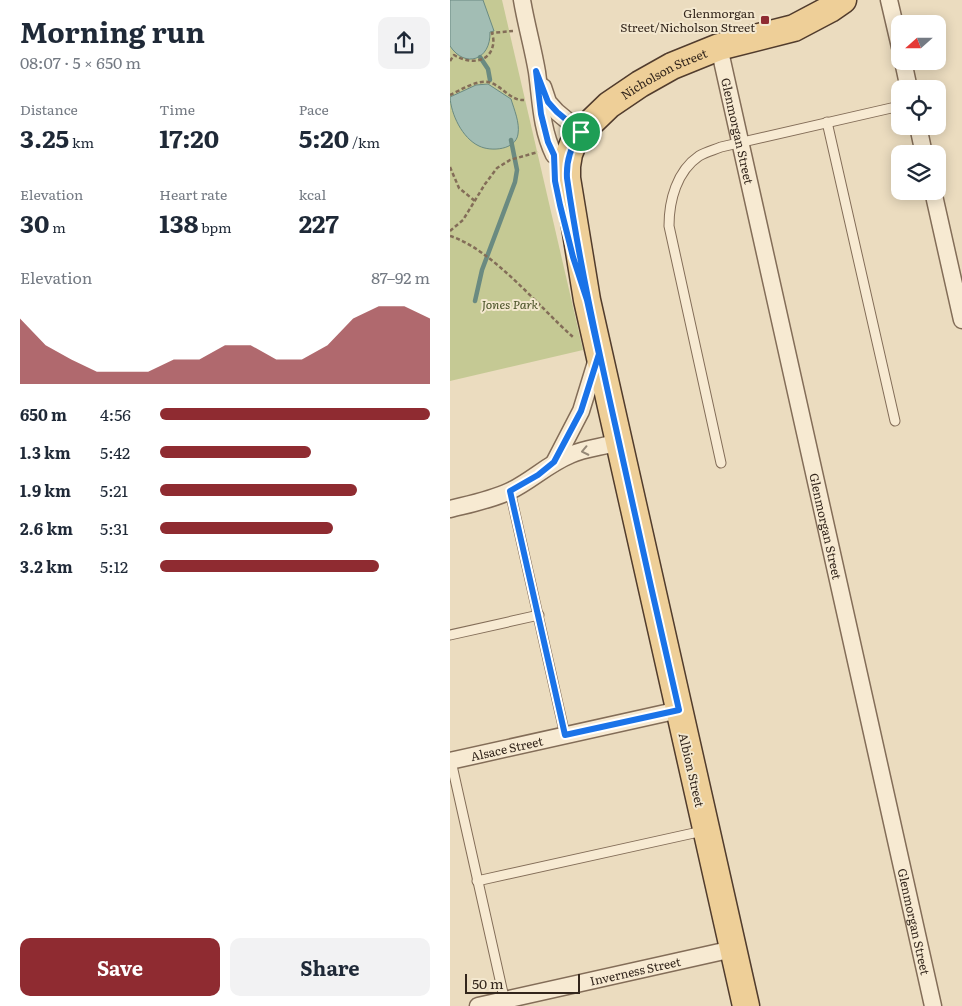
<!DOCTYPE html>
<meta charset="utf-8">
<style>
:root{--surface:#fff;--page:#f2f2f3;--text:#1f2937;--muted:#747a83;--accent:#8f2b31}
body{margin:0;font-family:Literata,serif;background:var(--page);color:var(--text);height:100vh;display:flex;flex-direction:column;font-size:19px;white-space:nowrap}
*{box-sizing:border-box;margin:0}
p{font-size:16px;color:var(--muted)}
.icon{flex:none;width:28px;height:28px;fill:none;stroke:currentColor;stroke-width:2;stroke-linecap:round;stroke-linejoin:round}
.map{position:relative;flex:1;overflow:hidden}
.details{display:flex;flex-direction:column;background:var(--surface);width:450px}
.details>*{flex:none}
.needle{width:32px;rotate:249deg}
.buttons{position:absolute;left:441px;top:15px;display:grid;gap:10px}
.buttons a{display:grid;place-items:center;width:55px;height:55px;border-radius:10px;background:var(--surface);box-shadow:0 2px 12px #0003;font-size:25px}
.scale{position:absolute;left:15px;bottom:12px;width:115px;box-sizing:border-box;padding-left:5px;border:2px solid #33261c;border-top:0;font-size:14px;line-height:18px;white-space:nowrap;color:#33261c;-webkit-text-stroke:4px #f3e7ce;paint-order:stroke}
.pin{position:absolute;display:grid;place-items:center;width:42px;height:42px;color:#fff;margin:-21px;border:2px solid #fff;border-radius:50%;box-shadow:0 1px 5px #0007}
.round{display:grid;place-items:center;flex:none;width:52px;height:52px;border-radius:10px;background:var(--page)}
.overview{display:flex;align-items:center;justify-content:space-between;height:85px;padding:0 20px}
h1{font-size:28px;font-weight:700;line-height:38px}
.figures{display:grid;grid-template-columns:repeat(3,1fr);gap:8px;height:85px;padding:5px 20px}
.figures div{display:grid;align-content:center}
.figures b{font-size:25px;font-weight:700}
.figures small{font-size:14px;font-weight:400}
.figures p{font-size:14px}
.chart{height:140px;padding:10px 20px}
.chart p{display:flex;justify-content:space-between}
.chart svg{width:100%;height:90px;margin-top:5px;fill:var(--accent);opacity:.7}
.action{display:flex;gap:10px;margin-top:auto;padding:10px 20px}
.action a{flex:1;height:58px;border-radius:10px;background:var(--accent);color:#fff;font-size:20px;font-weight:700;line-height:58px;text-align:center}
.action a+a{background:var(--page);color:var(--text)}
ul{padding:0 20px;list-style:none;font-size:16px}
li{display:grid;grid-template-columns:80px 60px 1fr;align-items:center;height:38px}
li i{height:12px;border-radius:6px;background:var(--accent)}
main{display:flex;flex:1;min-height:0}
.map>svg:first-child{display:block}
.green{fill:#c5c994}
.water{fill:#a2bdb4;stroke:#6a8a81}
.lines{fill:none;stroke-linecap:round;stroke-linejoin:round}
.stream{stroke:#6a8a81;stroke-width:4.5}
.lane-casing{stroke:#836d58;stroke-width:11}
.street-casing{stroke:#836d58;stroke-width:19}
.primary-casing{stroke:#513c2d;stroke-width:29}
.path{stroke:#836d58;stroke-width:2.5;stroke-dasharray:4 2.5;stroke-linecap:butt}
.lane{stroke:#f7ead2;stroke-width:9}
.street{stroke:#f7ead2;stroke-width:16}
.primary{stroke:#eecf98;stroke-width:26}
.oneway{stroke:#958877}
.route-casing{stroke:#fff;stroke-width:10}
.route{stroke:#1a73e8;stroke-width:6}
.poi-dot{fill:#8f2b31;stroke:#f3e7ce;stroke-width:2}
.labels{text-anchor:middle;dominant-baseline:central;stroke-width:4;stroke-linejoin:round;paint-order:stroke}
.poi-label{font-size:12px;fill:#33261c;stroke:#f3e7ce;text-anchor:end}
.street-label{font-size:12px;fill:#33261c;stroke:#f3e7ce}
.park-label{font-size:12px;font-style:italic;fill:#464f24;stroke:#f3e7ce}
</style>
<main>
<section class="details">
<div class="overview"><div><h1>Morning run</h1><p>08:07 · 5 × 650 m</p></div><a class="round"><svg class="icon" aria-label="share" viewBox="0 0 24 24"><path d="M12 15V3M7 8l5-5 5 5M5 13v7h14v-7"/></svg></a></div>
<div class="figures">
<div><p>Distance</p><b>3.25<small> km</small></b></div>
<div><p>Time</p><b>17:20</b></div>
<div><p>Pace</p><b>5:20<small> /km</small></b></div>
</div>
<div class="figures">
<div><p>Elevation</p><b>30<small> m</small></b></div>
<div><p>Heart rate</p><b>138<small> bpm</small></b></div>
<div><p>kcal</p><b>227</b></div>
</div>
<div class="chart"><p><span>Elevation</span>87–92 m</p>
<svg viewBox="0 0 160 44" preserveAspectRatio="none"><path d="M0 44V12L10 25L20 32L30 38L40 38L50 38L60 32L70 32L80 25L90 25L100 32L110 32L120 25L130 12L140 6L150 6L160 12V44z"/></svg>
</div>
<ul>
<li><b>650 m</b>4:56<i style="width:100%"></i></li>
<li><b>1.3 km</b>5:42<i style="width:56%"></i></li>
<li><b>1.9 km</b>5:21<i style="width:73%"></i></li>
<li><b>2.6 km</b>5:31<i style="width:64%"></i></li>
<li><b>3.2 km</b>5:12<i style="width:81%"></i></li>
</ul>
<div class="action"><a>Save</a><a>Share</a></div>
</section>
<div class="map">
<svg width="512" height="1006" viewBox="0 0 512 1006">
<rect width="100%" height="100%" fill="#ebdcbf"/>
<!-- green -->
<path class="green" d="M0 0H52L133 350 0 381Z"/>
<!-- water -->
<g class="water">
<path d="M0 0H33L44 31 40 32C41 60 15 69 0 46Z"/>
<path d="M38 84 61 99C64 109 70 123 68 134 66 150 41 152 29 146 12 138 1 114 0 97L26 85Z"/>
</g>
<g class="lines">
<!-- stream -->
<g class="stream">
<path d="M30 57 38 69 40 80"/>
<path d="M25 301 32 270 65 182 67 170 61 140"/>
</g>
<defs>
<g id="lane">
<path d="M377 122 445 421"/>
<path d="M271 463 219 226C219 200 227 171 249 156 256 152 264 150 271 147L450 106"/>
<path d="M60 491 115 735"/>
<path d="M0 635 89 615"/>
<path d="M1 761 55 1002"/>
<path d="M27 881 253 831"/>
</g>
<g id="street">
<path d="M72 0C76 24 83 48 87 72 91 101 91 128 104 155"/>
<path d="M439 0 450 47"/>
<path id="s1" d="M269 47 483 1006"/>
<path d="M453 61 459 89"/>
<path d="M93 87 98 102 107 112 131 132"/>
<path d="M468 126 474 154"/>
<path d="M483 191 512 320"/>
<path d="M104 463 131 411 147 359"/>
<path d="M0 509C20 504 41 500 60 491 81 481 98 464 120 455 135 448 153 447 169 442"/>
<path id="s2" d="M0 761 229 710"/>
<path id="s3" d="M28 1006 283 949"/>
</g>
<g id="primary">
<path id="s4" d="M296 1006 137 300 117 178V166L119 154 123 144 131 132 159 105 190 84 222 66 269 47 344 28 380 9 393 0"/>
</g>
</defs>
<!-- lane casing -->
<use href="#lane" class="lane-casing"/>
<!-- street casing -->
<use href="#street" class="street-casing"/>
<!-- primary casing -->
<use href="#primary" class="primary-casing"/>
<!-- path -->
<g class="path">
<path d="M0 61 4 55C17 63 39 65 43 45 44 41 43 36 42 33L63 31"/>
<path d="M0 95C11 90 26 80 38 82 52 85 60 101 74 100"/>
<path d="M0 167 9 188 25 201"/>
<path d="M0 231 13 220 35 184 47 168 60 160 88 152"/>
<path d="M0 236C42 249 89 307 123 337"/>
</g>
<!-- lane -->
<use href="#lane" class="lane"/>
<!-- street -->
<use href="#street" class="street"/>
<!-- primary -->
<use href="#primary" class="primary"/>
</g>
<!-- one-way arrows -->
<defs><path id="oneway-chevron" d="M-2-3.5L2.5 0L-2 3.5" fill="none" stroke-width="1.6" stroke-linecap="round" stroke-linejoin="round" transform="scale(1.25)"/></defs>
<use class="oneway" href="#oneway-chevron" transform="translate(135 451) rotate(168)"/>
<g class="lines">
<defs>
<path id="route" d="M131 132 107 112 98 102 86 71 91 114 98 142 104 155 105 181 110 205 123 257 137 300 149 354 131 411 104 462 88 475 60 491 115 735 229 710C207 615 186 519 165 424 147 343 129 261 117 178 116 160 121 147 131 132"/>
</defs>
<!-- route casing -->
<use href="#route" class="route-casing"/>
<!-- route -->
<use href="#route" class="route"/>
</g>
<!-- markers -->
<rect class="poi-dot" x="310" y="15" width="10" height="10" rx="2.5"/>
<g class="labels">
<!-- poi labels -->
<g class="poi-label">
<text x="305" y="13">Glenmorgan<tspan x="305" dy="14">Street/Nicholson Street</tspan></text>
</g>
<!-- street labels -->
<g class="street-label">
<text stroke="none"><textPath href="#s4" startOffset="999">Nicholson Street</textPath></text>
<text stroke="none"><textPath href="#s1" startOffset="86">Glenmorgan Street</textPath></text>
<text stroke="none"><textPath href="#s1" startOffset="491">Glenmorgan Street</textPath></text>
<text stroke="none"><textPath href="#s2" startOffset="58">Alsace Street</textPath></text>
<text transform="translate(242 770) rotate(77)">Albion Street</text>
<text stroke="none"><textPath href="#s1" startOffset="896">Glenmorgan Street</textPath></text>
<text stroke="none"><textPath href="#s3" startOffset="161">Inverness Street</textPath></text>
</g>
<!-- park labels -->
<g class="park-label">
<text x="60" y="304">Jones Park</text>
</g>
</g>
</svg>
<div class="buttons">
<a><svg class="needle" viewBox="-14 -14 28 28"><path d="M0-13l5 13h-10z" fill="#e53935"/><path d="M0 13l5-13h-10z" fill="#747a83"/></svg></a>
<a><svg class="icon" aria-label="locate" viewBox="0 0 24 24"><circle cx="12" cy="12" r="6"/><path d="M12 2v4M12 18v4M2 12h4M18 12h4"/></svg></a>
<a><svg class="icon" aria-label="layers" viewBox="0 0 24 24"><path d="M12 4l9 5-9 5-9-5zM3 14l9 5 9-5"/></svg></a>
</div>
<div class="scale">50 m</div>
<div class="pin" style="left:131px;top:132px;background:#1e9e55"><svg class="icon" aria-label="arrive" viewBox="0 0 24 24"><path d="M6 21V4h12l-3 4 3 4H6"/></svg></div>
</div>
</main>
